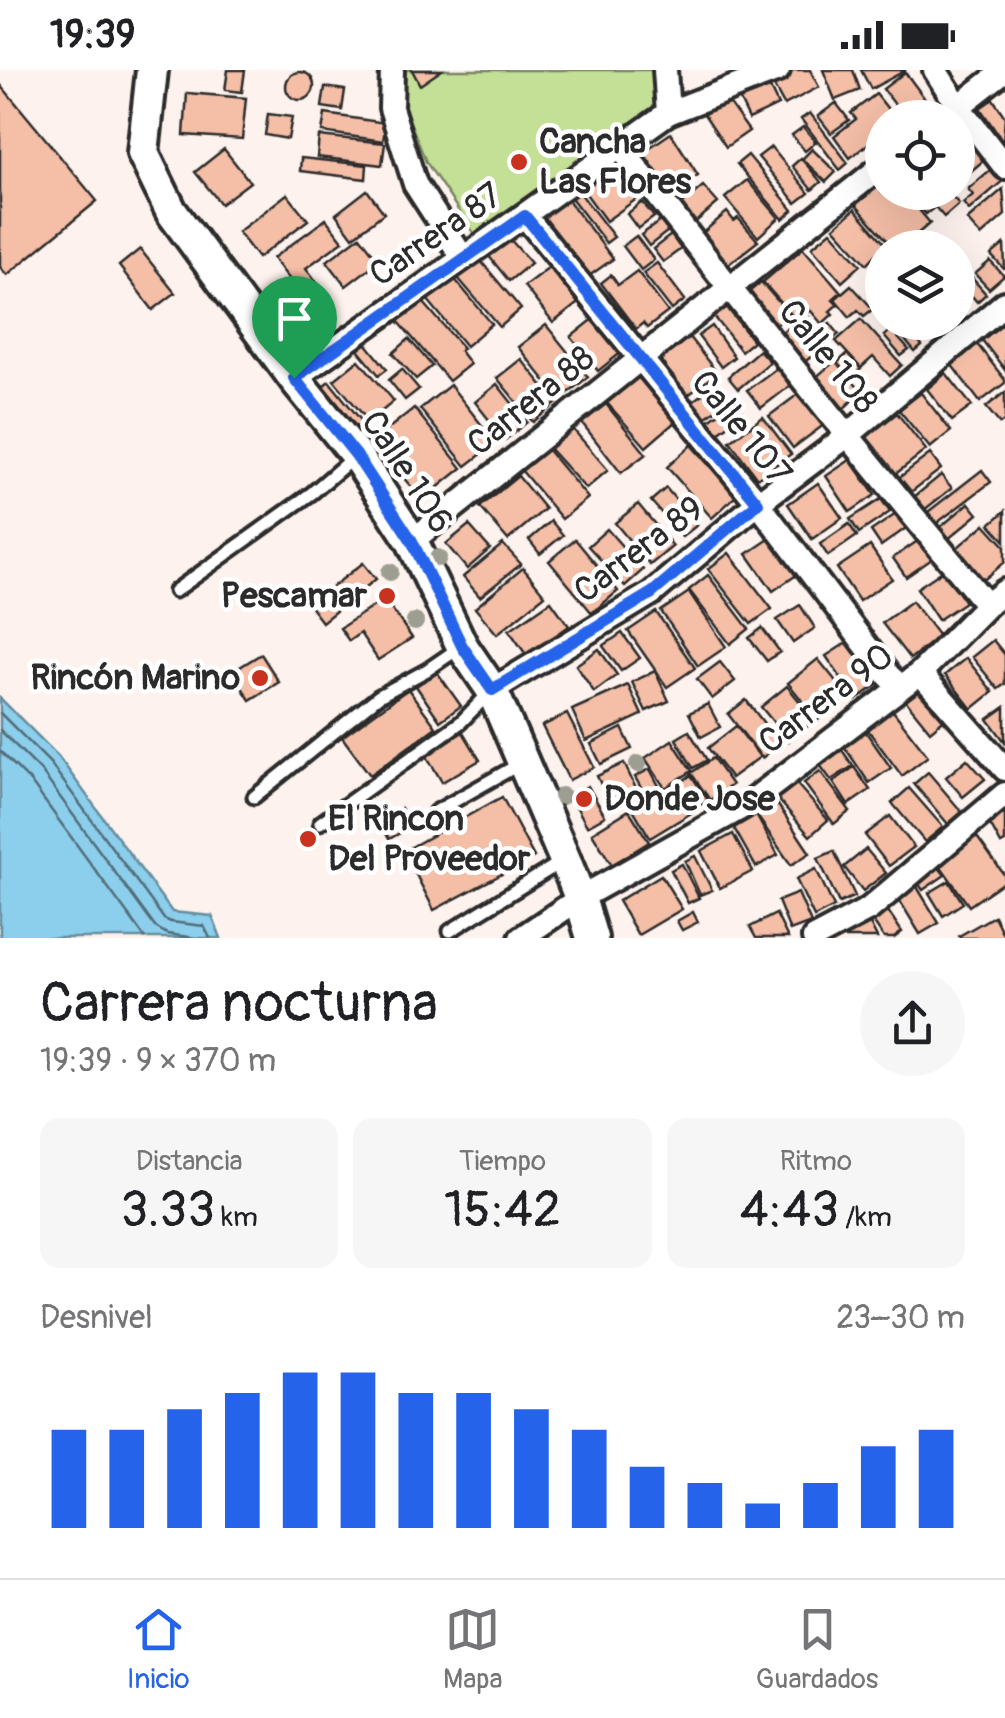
<!DOCTYPE html>
<html lang="es">
<meta charset="utf-8">
<style>
:root{--surface:#fff;--page:#f6f6f6;--text:#202124;--muted:#757577;--line:#e0e0e0;--accent:#2563eb}
body{margin:0;font-family:Pangolin,sans-serif;background:var(--page);color:var(--text);height:100vh;display:flex;flex-direction:column;font-size:38px;white-space:nowrap}
*{box-sizing:border-box;margin:0}
p{font-size:32px;color:var(--muted)}
.icon{flex:none;width:55px;height:55px;fill:none;stroke:currentColor;stroke-width:2;stroke-linecap:round;stroke-linejoin:round}
.map{position:relative;height:868px;overflow:hidden}
.drawer{display:flex;flex-direction:column;background:var(--surface);flex:1}
.drawer>*{flex:none}
.fabs{position:absolute;left:865px;top:30px;display:grid;gap:20px}
.fabs a{display:grid;place-items:center;width:110px;height:110px;border-radius:50%;background:var(--surface);box-shadow:0 10px 40px #0002;font-size:50px}
.pin{position:absolute;display:grid;place-items:center;width:85px;height:85px;color:#fff;margin:-102px -42px;border-radius:50% 50% 50% 0;rotate:-45deg;box-shadow:0 0 10px #0007}
.pin .icon{rotate:45deg}
.round{display:grid;place-items:center;flex:none;width:105px;height:105px;border-radius:52px;background:var(--page)}
.head{display:flex;align-items:center;justify-content:space-between;height:170px;padding:0 40px}
h1{font-size:55px;font-weight:600;line-height:75px}
.metrics{display:grid;grid-template-columns:repeat(3,1fr);gap:15px;height:170px;padding:10px 40px}
.metrics div{display:grid;align-content:center;border-radius:20px;background:var(--page);text-align:center}
.metrics b{font-size:50px;font-weight:600}
.metrics small{font-size:28px;font-weight:400}
.metrics p{font-size:28px}
.chart{height:280px;padding:20px 40px}
.chart p{display:flex;justify-content:space-between}
.chart svg{width:100%;height:180px;margin-top:10px;stroke:var(--accent);stroke-width:6}
.status{display:flex;justify-content:space-between;align-items:center;height:70px;padding:0 50px;background:var(--surface);direction:ltr}
.status svg{height:28px;fill:currentColor}
.tab-bar{display:flex;justify-content:space-around;align-items:center;height:140px;border-top:2px solid var(--line);background:var(--surface);font-size:28px;color:var(--muted)}
.tab-bar a{display:grid;justify-items:center;gap:5px}
.tab-bar .on{color:var(--accent)}
.map>svg:first-child{display:block}
.green{fill:#c4df96;stroke:#788560;stroke-width:2.5}
.water{fill:#8ccfed;stroke:#658d9f;stroke-width:2.5}
.lines{fill:none;stroke-linecap:round;stroke-linejoin:round}
.shore{stroke:#526d79;stroke-width:2.5}
.building{fill:#f4bea7;stroke:#2b2b2b;stroke-width:2.5}
.service-casing{stroke:#2b2b2b;stroke-width:19}
.minor-casing{stroke:#2b2b2b;stroke-width:30}
.tertiary-casing{stroke:#2b2b2b;stroke-width:38}
.service{stroke:#fff;stroke-width:11}
.minor{stroke:#fff;stroke-width:22}
.tertiary{stroke:#fff;stroke-width:30}
.tree{fill:#9e9d91}
.route-casing{stroke:#fff;stroke-width:20}
.route{stroke:#2563eb;stroke-width:12}
.poi-dot{fill:#c8321e;stroke:#fff;stroke-width:4}
.labels{text-anchor:middle;dominant-baseline:central;stroke-width:9;stroke-linejoin:round;paint-order:stroke}
.poi-label{font-size:35px;font-weight:bold;fill:#2b2b2b;stroke:#fff;text-anchor:start}
.street-label{font-size:35px;fill:#2b2b2b;stroke:#fff}
</style>
<div class="status"><b>19:39</b><svg viewBox="0 0 49 12"><path d="M0 12V9h3v3zM5 12V6h3v6zM10 12V3h3v9zM15 12V0h3v12zM26 1h20v11H26zM47 4h2v5h-2z"/></svg></div>
<div class="map">
<svg width="1005" height="868" viewBox="0 0 1005 868">
<rect width="100%" height="100%" fill="#fdf2ed"/>
<filter id="ink" filterUnits="userSpaceOnUse"><feTurbulence type="fractalNoise" baseFrequency=".01" numOctaves="2"/><feDisplacementMap in="SourceGraphic" scale="20" xChannelSelector="R" yChannelSelector="G"/><feConvolveMatrix kernelMatrix="1 2 1 2 8 2 1 2 1" color-interpolation-filters="sRGB"/></filter>
<g filter="url(#ink)">
<!-- green -->
<path class="green" d="M402 0H656L659 34 475 165 426 92 400 27Z"/>
<!-- water -->
<path class="water" d="M0 628 58 686 172 842 212 846 221 868H0Z"/>
<g class="lines">
<!-- shore -->
<g class="shore">
<path d="M0 643 50 693 164 849 171 852 204 856 210 868"/>
<path d="M0 660 41 701 155 857 167 864 196 868"/>
<path d="M0 681 30 711 145 868"/>
</g>
</g>
<!-- building -->
<g class="building">
<path d="M228 0H245L242 22 225 20Z"/>
<path d="M412 0H442L420 15Z"/>
<path d="M791 0H810L819 17 784 35 771 11Z"/>
<path d="M823 0H853L860 20 835 30Z"/>
<path d="M861 0H906L871 19Z"/>
<circle cx="300" cy="16" r="14"/>
<path d="M905 2 925 29 903 45 883 19Z"/>
<path d="M765 8 778 35 749 49 736 22Z"/>
<path d="M0 14 97 131 7 205 0 197Z"/>
<path d="M325 17 345 20 342 40 322 37Z"/>
<path d="M187 23 246 28 242 69 184 65Z"/>
<path d="M876 24 895 48H882V63L850 88 834 66 856 49 851 43Z"/>
<path d="M726 29 749 61 726 77 704 44Z"/>
<path d="M993 29 1005 47 1003 72 980 38Z"/>
<path d="M836 33 849 50 831 63 818 46Z"/>
<path d="M810 43 848 93 840 100 801 49Z"/>
<path d="M268 44 292 47 288 69 265 65Z"/>
<path d="M325 44 386 53 383 71 322 62Z"/>
<path d="M803 57 816 72 805 81 792 65Z"/>
<path d="M958 60 984 90 958 112Z"/>
<path d="M671 63 698 105 671 124 643 82Z"/>
<path d="M319 66 385 73 382 95 317 87Z"/>
<path d="M771 77 809 123 796 133 758 87Z"/>
<path d="M224 79 250 112 221 134 195 102Z"/>
<path d="M812 79 836 102 826 112 802 89Z"/>
<path d="M748 85 793 140 783 149 737 94Z"/>
<path d="M301 88 367 95 366 109 300 101Z"/>
<path d="M801 88 821 112 812 120 792 96Z"/>
<path d="M612 94 638 128 606 151 581 117Z"/>
<path d="M996 95 1005 105V109L969 140 963 133 973 125 968 119Z"/>
<path d="M882 108V122H904L930 153 915 166 922 175 919 178H894L854 133Z"/>
<path d="M747 110 779 148 758 167 725 128Z"/>
<path d="M703 116 718 133 692 155 677 138Z"/>
<path d="M577 119 614 167 606 173 569 125Z"/>
<path d="M1003 119 1005 145 981 166 967 150Z"/>
<path d="M367 120 384 143 353 167 336 144Z"/>
<path d="M925 122H948L959 134 944 147 935 137 926 144 915 131Z"/>
<path d="M287 124 308 150 258 188 238 162Z"/>
<path d="M566 127 613 189 589 206 542 144Z"/>
<path d="M642 132 654 147 638 159 627 144Z"/>
<path d="M855 139 887 176 882 178 867 194 834 157Z"/>
<path d="M727 142 734 151 738 148 758 171 725 197 699 166Z"/>
<path d="M326 149 343 171 306 198 319 215 303 227 273 188Z"/>
<path d="M660 151 668 161 649 176 641 165Z"/>
<path d="M831 161 861 195 842 212 812 177Z"/>
<path d="M671 165 681 179 663 192 653 179Z"/>
<path d="M360 166 379 191 346 216 327 191Z"/>
<path d="M636 166 654 190 641 200 623 176Z"/>
<path d="M509 168 531 193 509 211 488 185Z"/>
<path d="M1004 174 1005 198 1004 199 991 185Z"/>
<path d="M803 178 841 222 833 229 838 234 830 241 833 244 822 254 810 240 797 251 763 212Z"/>
<path d="M140 179 175 223 153 240 119 196Z"/>
<path d="M480 190 521 239 500 257 458 208Z"/>
<path d="M990 191 1004 206 989 219 975 204Z"/>
<path d="M958 192 986 224 977 232 958 209Z"/>
<path d="M657 193 685 230 672 240 643 203Z"/>
<path d="M553 194 582 230 553 253 524 216Z"/>
<path d="M637 201 668 242 647 258 643 253 636 259 601 213 611 205 618 215Z"/>
<path d="M453 207 492 254 466 276 427 229Z"/>
<path d="M761 212 789 244 777 254 749 222Z"/>
<path d="M851 215 873 239 864 246 858 240 850 247 835 229Z"/>
<path d="M417 225 463 278 460 281 470 294 449 311 393 245Z"/>
<path d="M725 235 753 271 741 281 713 245Z"/>
<path d="M601 243 628 277 598 301 571 267Z"/>
<path d="M809 247 820 260 830 253 839 264 801 295 777 266 794 252 797 256Z"/>
<path d="M861 249 902 295 890 306 873 287 861 298 836 271Z"/>
<path d="M911 252H936L937 254 923 266Z"/>
<path d="M1005 252V300L982 270Z"/>
<path d="M546 255 588 307 560 329 518 277Z"/>
<path d="M712 256 734 287 721 297 698 266Z"/>
<path d="M905 256 922 276 915 282 898 262Z"/>
<path d="M891 260 909 280 901 286 884 266Z"/>
<path d="M689 267 717 303 687 326 660 290Z"/>
<path d="M409 269 432 296 416 309 393 283Z"/>
<path d="M366 273 387 299 379 305 358 280Z"/>
<path d="M977 274 1005 310V313L980 332 951 294Z"/>
<path d="M759 280 770 292 738 319 728 307Z"/>
<path d="M847 284 861 299 851 308 837 293Z"/>
<path d="M521 289 557 333 533 352 497 308Z"/>
<path d="M359 290 394 331 369 352 334 310Z"/>
<path d="M835 291 862 322 843 339 815 308Z"/>
<path d="M778 297 791 315 761 338 747 320Z"/>
<path d="M402 299 419 319 405 330 389 310Z"/>
<path d="M946 303 972 336 952 351 927 319Z"/>
<path d="M638 307 676 351 646 377 607 333Z"/>
<path d="M329 311 364 354 358 359 323 316Z"/>
<path d="M497 314 527 352 505 370 475 332Z"/>
<path d="M450 315 496 373 466 396 420 339Z"/>
<path d="M713 316 725 333 702 350 690 333Z"/>
<path d="M801 322 825 354 793 378 769 346Z"/>
<path d="M1005 322V350L1000 354 986 337Z"/>
<path d="M921 323 951 361 930 378 899 340Z"/>
<path d="M735 331 744 344 718 363 709 350Z"/>
<path d="M606 334 646 384 621 403 582 353Z"/>
<path d="M414 338 462 398 422 430 373 371Z"/>
<path d="M897 343 926 380 893 406 864 369Z"/>
<path d="M763 347 791 384 757 408 730 371Z"/>
<path d="M572 358 608 400 586 419 549 378Z"/>
<path d="M691 375 736 426 712 448 667 397Z"/>
<path d="M547 379 588 428 562 449 521 400Z"/>
<path d="M930 384 941 399 907 425 896 410Z"/>
<path d="M850 390 875 425 850 442 826 406Z"/>
<path d="M982 400 991 412 933 456 924 445Z"/>
<path d="M941 405 952 418 924 440 914 427Z"/>
<path d="M518 406 545 439 508 470 480 437Z"/>
<path d="M818 413 842 448 812 469 788 434Z"/>
<path d="M666 418 697 455 682 467 651 431Z"/>
<path d="M881 429 890 442 859 463 850 449Z"/>
<path d="M969 433 978 444 946 471 937 460Z"/>
<path d="M638 434 673 476 650 495 615 453Z"/>
<path d="M1005 441V471L990 454Z"/>
<path d="M899 442 909 456 881 476 871 461Z"/>
<path d="M551 451 563 465 540 484 529 470Z"/>
<path d="M849 454 857 466 828 486 820 474Z"/>
<path d="M985 454 1005 476V492L980 513 952 482Z"/>
<path d="M469 455 490 479 467 499 446 474Z"/>
<path d="M607 459 643 500 625 516 588 476Z"/>
<path d="M778 463 804 500 773 521 747 484Z"/>
<path d="M575 469 618 521 592 543 549 491Z"/>
<path d="M919 470 932 489 906 507 893 488Z"/>
<path d="M503 474 521 494 480 527 463 507Z"/>
<path d="M870 476 892 509 859 531 837 498Z"/>
<path d="M729 483 772 539 751 554 708 499Z"/>
<path d="M363 493 376 509 322 552 309 535Z"/>
<path d="M523 498 545 525 497 564 475 538Z"/>
<path d="M944 500 965 532 938 550 917 518Z"/>
<path d="M708 505 749 559 730 574 689 520Z"/>
<path d="M689 522 726 577 698 596 661 541Z"/>
<path d="M385 529 412 568 378 590 360 563 349 571 340 558Z"/>
<path d="M551 531 569 556 527 586 509 560Z"/>
<path d="M912 531 939 566 910 589 882 553Z"/>
<path d="M800 535 815 558 793 573 777 550Z"/>
<path d="M656 542 695 598 667 617 628 561Z"/>
<path d="M762 558 780 582 767 591 749 568Z"/>
<path d="M622 563 640 588 621 601 603 576Z"/>
<path d="M854 568 883 611 856 630 826 586Z"/>
<path d="M993 570 1005 585V614L998 619 972 587Z"/>
<path d="M599 579 617 605 594 622 576 595Z"/>
<path d="M261 584 279 612 250 630 232 602Z"/>
<path d="M966 588 993 622 972 639 945 605Z"/>
<path d="M818 589 848 626 818 650 788 613Z"/>
<path d="M720 592 735 611 712 629 697 609Z"/>
<path d="M655 601 669 631 646 641 632 612Z"/>
<path d="M437 602 461 636 440 651 416 616Z"/>
<path d="M628 615 642 645 586 671 572 640Z"/>
<path d="M787 616 815 650 789 671 761 637Z"/>
<path d="M921 616 947 647 930 661 905 630Z"/>
<path d="M408 619 436 657 370 705 342 667Z"/>
<path d="M746 630 780 674 762 688 728 644Z"/>
<path d="M708 634 720 657 701 667 689 643Z"/>
<path d="M890 637 928 686 902 706 865 656Z"/>
<path d="M1005 637V672L988 649Z"/>
<path d="M567 644 594 697 569 710 542 656Z"/>
<path d="M736 656 760 687 731 708 708 678Z"/>
<path d="M622 658 632 679 601 694 591 674Z"/>
<path d="M689 661 707 690 693 698 676 669Z"/>
<path d="M463 662 480 690 442 712 426 685Z"/>
<path d="M866 662 891 698 869 713 844 676Z"/>
<path d="M672 670 692 701 665 718 645 688Z"/>
<path d="M842 680 853 696 831 710 820 695Z"/>
<path d="M713 688 732 715 710 730 691 703Z"/>
<path d="M967 689 985 709 963 727 946 707Z"/>
<path d="M624 693 638 723 611 736 597 706Z"/>
<path d="M854 697 870 720 848 735 833 712Z"/>
<path d="M650 699 660 718 645 725 635 707Z"/>
<path d="M820 701 850 741 834 754 804 713Z"/>
<path d="M928 702 962 742 948 754 914 714Z"/>
<path d="M691 705 708 730 697 737 680 713Z"/>
<path d="M795 712 828 750 810 766 777 728Z"/>
<path d="M681 715 696 740 650 768 630 734 641 728 646 736Z"/>
<path d="M588 716 605 746 587 756 570 725Z"/>
<path d="M909 718 943 757 925 772 892 733Z"/>
<path d="M502 727 534 787 434 840 404 781Z"/>
<path d="M774 729 810 783 791 795 755 743Z"/>
<path d="M1005 736V772L1001 774 986 747Z"/>
<path d="M401 738 411 757 389 769 379 750Z"/>
<path d="M629 740 649 772 612 795 592 763Z"/>
<path d="M756 745 778 785 756 797 734 758Z"/>
<path d="M890 746 914 777 889 796 865 765Z"/>
<path d="M733 764 753 801 720 818 701 781Z"/>
<path d="M975 764 1005 806V811L969 836 937 791Z"/>
<path d="M866 779 886 803 863 821 844 797Z"/>
<path d="M834 781 855 826 839 833 818 788Z"/>
<path d="M695 786 712 820 700 825 685 791Z"/>
<path d="M682 794 699 828 688 833 671 800Z"/>
<path d="M936 794 945 805 923 820 915 809Z"/>
<path d="M816 799 834 837 814 847 796 809Z"/>
<path d="M661 805 682 839 638 865 618 831Z"/>
<path d="M949 811 963 833 943 846 929 823Z"/>
<path d="M914 812 939 853 920 864 895 823Z"/>
<path d="M798 823 811 853 790 861 778 831Z"/>
<path d="M884 835 902 862 894 868H884L869 846Z"/>
<path d="M693 842 698 852 682 860 677 851Z"/>
<path d="M776 844 788 868H756L750 857Z"/>
<path d="M994 846 1005 868H960L959 866Z"/>
<path d="M867 848 877 868H828Z"/>
</g>
<g class="lines">
<defs>
<g id="service">
<path d="M175 521 312 423 356 385"/>
<path d="M254 727 379 626 427 600 459 578"/>
<path d="M435 742 523 692"/>
<path d="M320 753 461 652 491 621"/>
<path d="M450 861 561 792"/>
</g>
<g id="minor">
<path d="M392 0 391 38 415 114 463 188"/>
<path d="M665 0 668 43"/>
<path d="M935 0 958 36 1005 97"/>
<path d="M944 48 1005 0"/>
<path d="M621 78C740 233 862 385 987 535"/>
<path d="M525 146 758 433 889 606 900 616"/>
<path d="M294 308 668 43 778 0"/>
<path d="M412 471 882 96"/>
<path d="M920 603 1005 699"/>
<path d="M492 620 652 523 758 433 847 366 1005 233"/>
<path d="M521 868 580 828 748 734 920 603 987 535 1005 521"/>
<path d="M814 868 869 839 1005 724"/>
</g>
<path id="tertiary" d="M152 0 143 83 171 141 294 308 356 385 412 471 462 576 492 620 565 790 580 828 592 868"/>
</defs>
<!-- service casing -->
<use href="#service" class="service-casing"/>
<!-- minor casing -->
<use href="#minor" class="minor-casing"/>
<!-- tertiary casing -->
<use href="#tertiary" class="tertiary-casing"/>
<!-- service -->
<use href="#service" class="service"/>
<!-- minor -->
<use href="#minor" class="minor"/>
<!-- tertiary -->
<use href="#tertiary" class="tertiary"/>
</g>
<!-- trees -->
<g class="tree">
<circle cx="438" cy="488" r="9"/>
<circle cx="390" cy="502" r="9"/>
<circle cx="415" cy="552" r="9"/>
<circle cx="638" cy="694" r="9"/>
<circle cx="562" cy="726" r="9"/>
</g>
</g>
<g class="lines" filter="url(#ink)">
<defs>
<path id="route" d="M525 146 758 433 652 523 492 620 462 576 412 471 356 385 294 308Z"/>
</defs>
<!-- route casing -->
<use href="#route" class="route-casing"/>
<!-- route -->
<use href="#route" class="route"/>
</g>
<!-- markers -->
<g class="poi-dot">
<circle cx="519" cy="92" r="10"/>
<circle cx="387" cy="526" r="10"/>
<circle cx="260" cy="608" r="10"/>
<circle cx="584" cy="729" r="10"/>
<circle cx="308" cy="769" r="10"/>
</g>
<g class="labels">
<!-- poi labels -->
<g class="poi-label">
<text x="539" y="72">Cancha<tspan x="539" dy="40">Las Flores</tspan></text>
<text x="367" y="526" text-anchor="end">Pescamar</text>
<text x="240" y="608" text-anchor="end">Rincón Marino</text>
<text x="604" y="729">Donde Jose</text>
<text x="328" y="749">El Rincon<tspan x="328" dy="40">Del Proveedor</tspan></text>
</g>
<!-- street labels -->
<g class="street-label">
<text transform="translate(436 165) rotate(-35)">Carrera 87</text>
<text transform="translate(828 287) rotate(51)">Calle 108</text>
<text transform="translate(531 331) rotate(-39)">Carrera 88</text>
<text transform="translate(741 358) rotate(51)">Calle 107</text>
<text transform="translate(407 402) rotate(57)">Calle 106</text>
<text transform="translate(639 480) rotate(-37)">Carrera 89</text>
<text transform="translate(826 629) rotate(-37)">Carrera 90</text>
</g>
</g>
</svg>
<div class="fabs">
<a><svg class="icon" aria-label="locate" viewBox="0 0 24 24"><circle cx="12" cy="12" r="6"/><path d="M12 2v4M12 18v4M2 12h4M18 12h4"/></svg></a>
<a><svg class="icon" aria-label="layers" viewBox="0 0 24 24"><path d="M12 4l9 5-9 5-9-5zM3 14l9 5 9-5"/></svg></a>
</div>
<div class="pin" style="left:294px;top:308px;background:#1e9e55"><svg class="icon" aria-label="arrive" viewBox="0 0 24 24"><path d="M6 21V4h12l-3 4 3 4H6"/></svg></div>
</div>
<section class="drawer">
<div class="head"><div><h1>Carrera nocturna</h1><p>19:39 · 9 × 370 m</p></div><a class="round"><svg class="icon" aria-label="share" viewBox="0 0 24 24"><path d="M12 15V3M7 8l5-5 5 5M5 13v7h14v-7"/></svg></a></div>
<div class="metrics">
<div><p>Distancia</p><b>3.33<small> km</small></b></div>
<div><p>Tiempo</p><b>15:42</b></div>
<div><p>Ritmo</p><b>4:43<small> /km</small></b></div>
</div>
<div class="chart"><p><span>Desnivel</span>23–30 m</p>
<svg viewBox="0 0 160 44" preserveAspectRatio="none"><path d="M5 44V20M15 44V20M25 44V15M35 44V11M45 44V6M55 44V6M65 44V11M75 44V11M85 44V15M95 44V20M105 44V29M115 44V33M125 44V38M135 44V33M145 44V24M155 44V20"/></svg>
</div>
</section>
<nav class="tab-bar">
<a class="on"><svg class="icon" aria-label="home" viewBox="0 0 24 24"><path d="M3 11l9-7 9 7M6 9v11h12V9"/></svg>Inicio</a>
<a><svg class="icon" aria-label="map" viewBox="0 0 24 24"><path d="M3 6l6-2 6 2 6-2v14l-6 2-6-2-6 2zM9 4v14M15 6v14"/></svg>Mapa</a>
<a><svg class="icon" aria-label="saved" viewBox="0 0 24 24"><path d="M7 4h10v16l-5-4-5 4z"/></svg>Guardados</a>
</nav>
